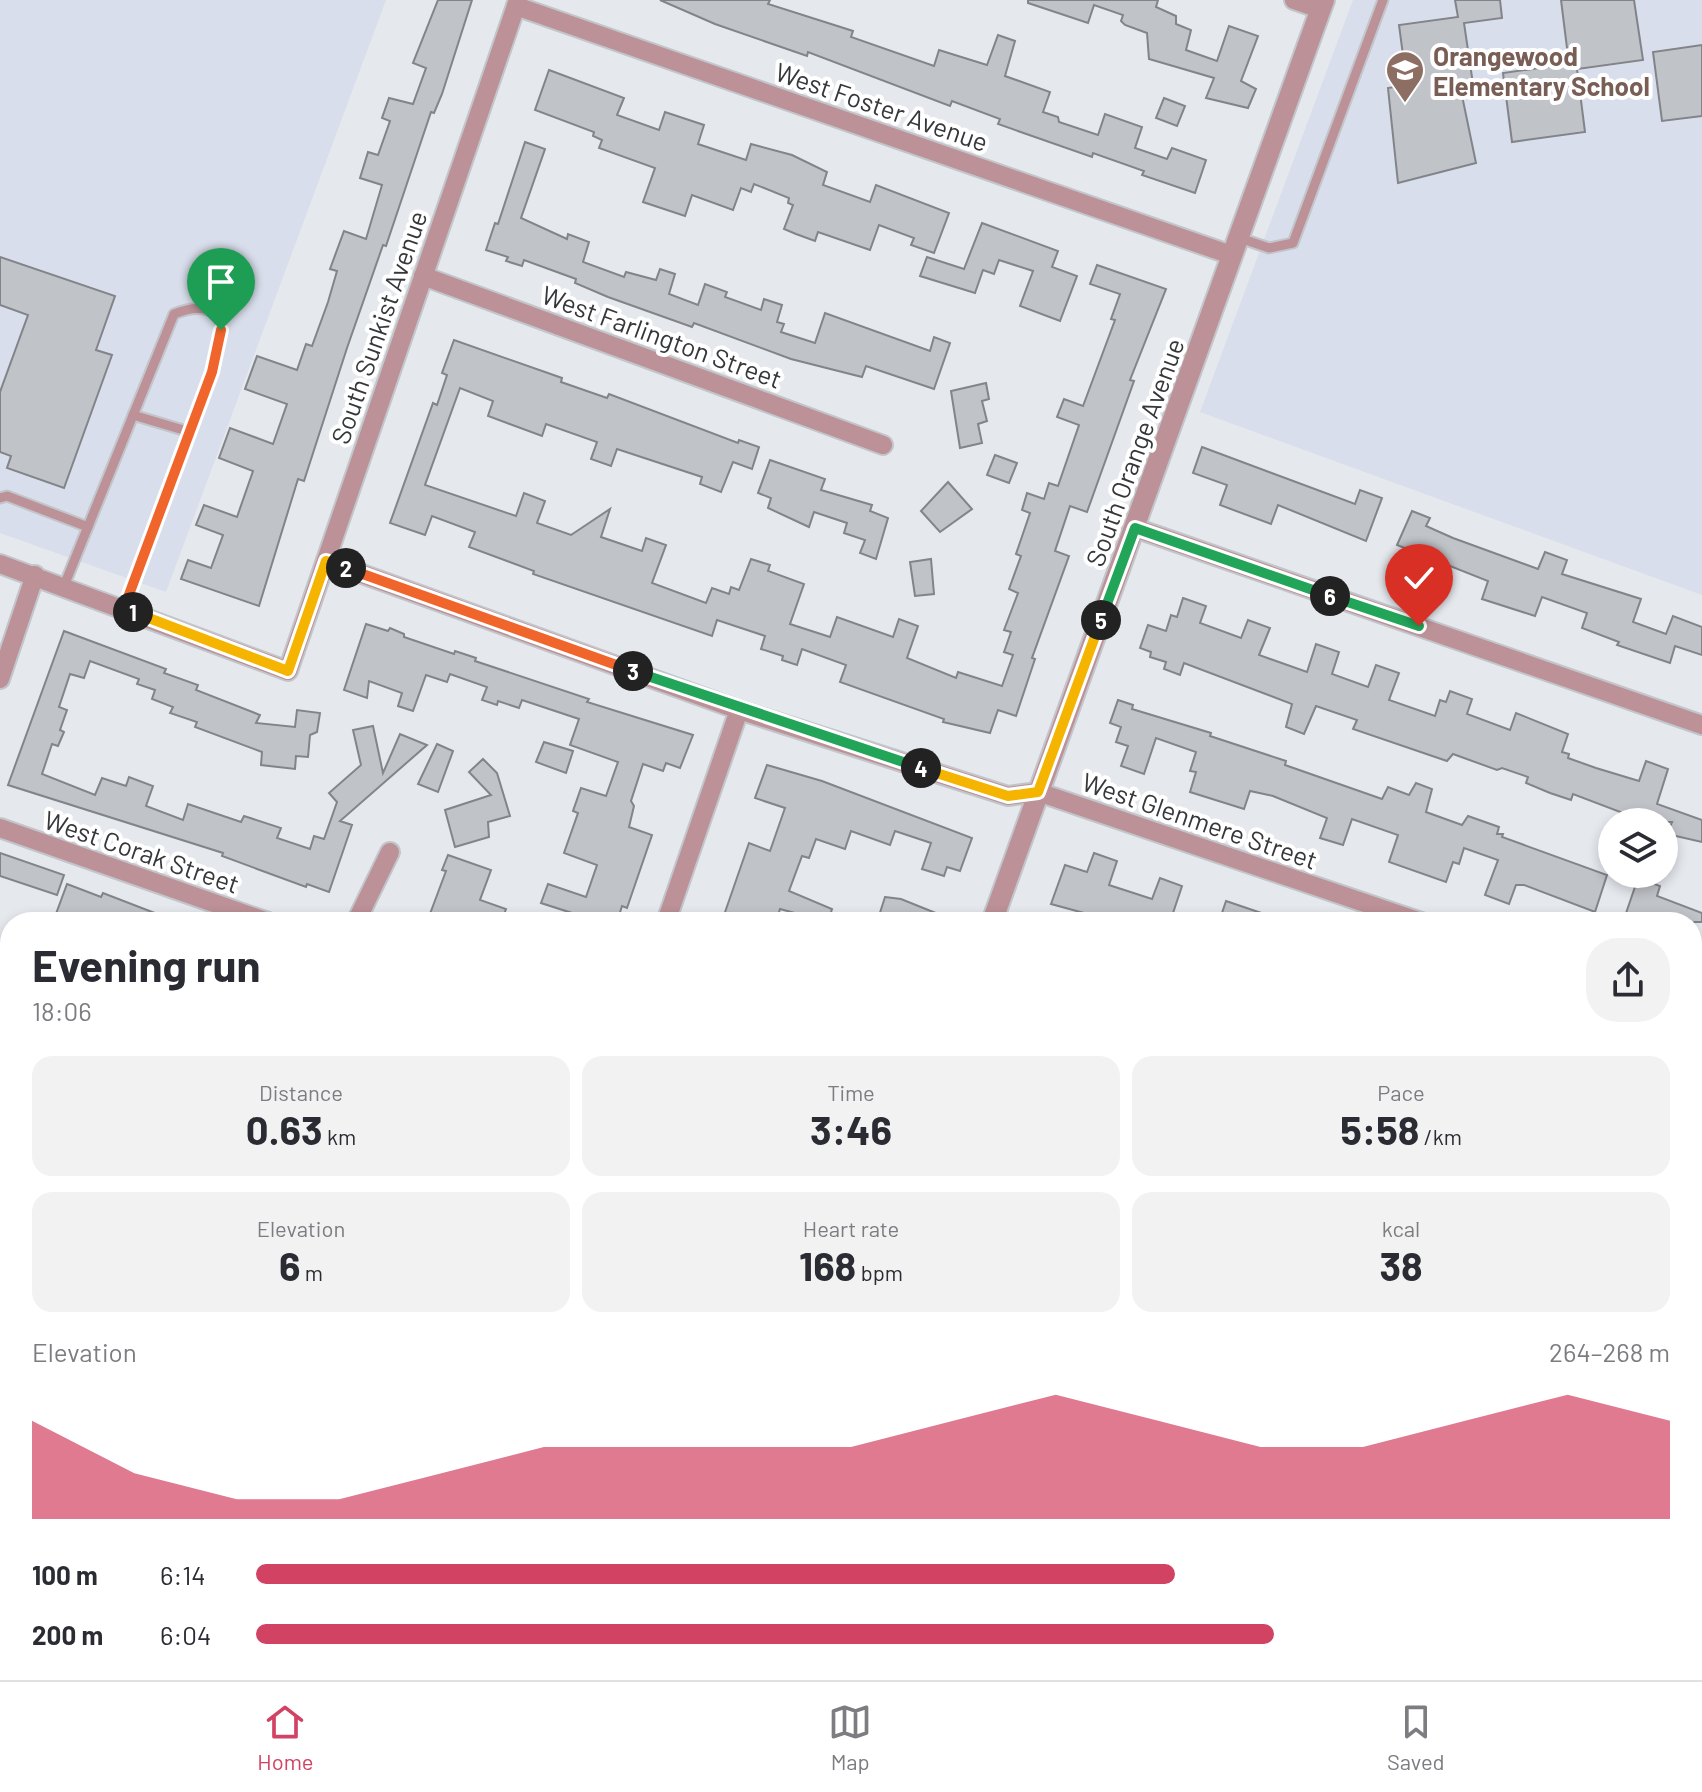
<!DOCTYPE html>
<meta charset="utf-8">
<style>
:root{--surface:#fff;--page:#f2f2f3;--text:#2b2b33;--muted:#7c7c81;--line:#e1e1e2;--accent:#d24262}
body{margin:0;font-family:Barlow,sans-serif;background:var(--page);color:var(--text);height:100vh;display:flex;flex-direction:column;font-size:30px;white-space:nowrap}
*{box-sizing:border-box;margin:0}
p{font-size:26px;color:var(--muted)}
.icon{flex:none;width:44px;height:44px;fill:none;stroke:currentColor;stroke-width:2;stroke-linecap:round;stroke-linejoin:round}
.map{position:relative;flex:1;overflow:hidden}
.panel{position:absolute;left:0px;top:912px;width:1702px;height:768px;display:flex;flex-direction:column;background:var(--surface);border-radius:32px 32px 0 0;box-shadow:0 4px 12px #0003}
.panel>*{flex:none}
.buttons{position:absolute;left:1598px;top:808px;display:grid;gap:16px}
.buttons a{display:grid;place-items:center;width:80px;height:80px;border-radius:50%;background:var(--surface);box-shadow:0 4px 12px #0003;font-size:40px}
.pin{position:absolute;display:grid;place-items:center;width:68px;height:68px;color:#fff;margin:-82px -34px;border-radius:50% 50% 50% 0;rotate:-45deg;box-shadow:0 0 8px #0007}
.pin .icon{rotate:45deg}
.km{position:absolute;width:40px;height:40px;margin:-20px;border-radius:50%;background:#222;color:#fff;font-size:22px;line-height:40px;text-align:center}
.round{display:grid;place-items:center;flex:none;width:84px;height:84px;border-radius:32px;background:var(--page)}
.summary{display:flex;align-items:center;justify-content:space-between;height:136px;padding:0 32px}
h1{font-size:44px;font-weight:700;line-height:60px}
.metrics{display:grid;grid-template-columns:repeat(3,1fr);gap:12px;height:136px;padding:8px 32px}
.metrics div{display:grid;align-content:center;border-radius:20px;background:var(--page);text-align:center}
.metrics b{font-size:40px;font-weight:700}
.metrics small{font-size:22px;font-weight:400}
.metrics p{font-size:22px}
.chart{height:224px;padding:16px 32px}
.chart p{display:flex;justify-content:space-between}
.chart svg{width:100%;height:144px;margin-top:8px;fill:var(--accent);opacity:.7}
ul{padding:0 32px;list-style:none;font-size:26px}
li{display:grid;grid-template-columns:128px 96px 1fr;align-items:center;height:60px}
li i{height:20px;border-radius:10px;background:var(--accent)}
.tab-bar{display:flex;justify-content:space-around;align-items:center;height:112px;border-top:2px solid var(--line);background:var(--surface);font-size:22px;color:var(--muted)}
.tab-bar a{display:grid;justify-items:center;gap:4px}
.tab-bar .selected{color:var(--accent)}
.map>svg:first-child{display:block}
.built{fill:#d8deeb}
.building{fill:#c0c3c8;stroke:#828489;stroke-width:2}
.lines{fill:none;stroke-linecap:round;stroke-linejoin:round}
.service-casing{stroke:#c2c5c9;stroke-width:13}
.minor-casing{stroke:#c2c5c9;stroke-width:22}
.tertiary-casing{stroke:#c2c5c9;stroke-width:24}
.service{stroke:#bc9197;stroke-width:9}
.minor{stroke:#bc9197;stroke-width:18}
.tertiary{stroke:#bc9197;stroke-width:20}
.split-1-casing{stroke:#fff;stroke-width:16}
.split-2-casing{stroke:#fff;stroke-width:16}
.split-3-casing{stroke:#fff;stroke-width:16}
.split-4-casing{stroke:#fff;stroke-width:16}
.split-5-casing{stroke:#fff;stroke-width:16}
.split-6-casing{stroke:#fff;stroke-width:16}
.split-7-casing{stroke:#fff;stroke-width:16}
.split-1{stroke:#f0652b;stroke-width:10}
.split-2{stroke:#f5b400;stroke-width:10}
.split-3{stroke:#f0652b;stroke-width:10}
.split-4{stroke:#22a559;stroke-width:10}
.split-5{stroke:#f5b400;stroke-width:10}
.split-6{stroke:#22a559;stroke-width:10}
.split-7{stroke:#22a559;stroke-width:10}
.labels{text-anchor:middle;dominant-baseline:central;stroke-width:8;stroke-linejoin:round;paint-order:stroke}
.education-label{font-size:26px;font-weight:bold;fill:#785e54;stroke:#fff;text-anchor:start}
.street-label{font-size:26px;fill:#363739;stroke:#fff}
</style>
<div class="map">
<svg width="1702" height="1680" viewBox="0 0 1702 1680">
<rect width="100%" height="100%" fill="#e5e8ed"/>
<!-- built -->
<g class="built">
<path d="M0 0H386L166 592 0 533Z"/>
<path d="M1353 0H1702V595L1200 412Z"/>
</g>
<!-- building -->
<g class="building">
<path d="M438 0H472L442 94 434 113 431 112 386 246 383 245 347 348 304 481 298 479 259 606 181 579 188 560 211 568 223 535 196 525 204 505 237 517 253 471 219 458 230 428 273 444 287 404 245 389 257 356 297 370 306 344 312 346 328 302 337 271 330 269 344 231 366 239 382 185 360 178 368 152 378 155 390 121 382 118 389 98 413 104 426 68 413 63Z"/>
<path d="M660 0H770L768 4 853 31 851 37 934 66 939 50 987 65 998 35 1015 41 1005 76 1050 92 1043 112 1058 117 1059 122 1098 135 1105 114 1142 127 1135 148 1167 159 1172 148 1206 160 1195 193 1142 175 1144 171 1093 153 1092 157 998 124 1000 119 952 101 950 106 808 52 807 56 715 24Z"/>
<path d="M1028 0H1158L1156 7 1176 16V24L1191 30 1186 50 1217 61 1229 26 1258 36 1241 81 1256 89 1248 108 1206 98 1214 78 1149 59 1147 33 1125 25 1121 21 1123 15 1094 5 1088 23 1028 3Z"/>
<path d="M1455 0H1500L1502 18 1464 23 1473 84 1460 86 1476 163 1398 183 1388 88 1407 85 1399 25 1458 17Z"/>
<path d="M1561 0H1634L1643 60 1577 69 1585 132 1512 142 1503 73 1569 64Z"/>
<path d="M1702 45V116L1662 121 1653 52Z"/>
<path d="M549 70 624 98 617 115 659 130 665 112 704 125 698 144 746 160 751 144 792 155 827 172 823 185 870 202 876 185 949 213 934 253 911 245 914 238 879 225 870 250 818 232 815 241 796 234 784 229 793 205 788 203 789 198 754 184 751 192 741 188 733 210 692 195 685 216 643 202 655 168 599 148 602 140 593 136 594 132 535 110Z"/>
<path d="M1164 98 1185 106 1177 126 1156 118Z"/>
<path d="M525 142 545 149 521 218 567 239 568 234 589 242 583 262 624 277 626 272 656 280 660 269 675 274 669 294 698 305 705 284 727 292 725 297 761 310 764 299 782 305 777 322 784 324 781 332 815 343 825 313 930 351 934 337 950 343 934 389 866 366 862 377 791 359 694 323 692 327 608 297 575 283 576 279 524 260 522 266 506 261 508 257 486 250 495 223 498 224Z"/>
<path d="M982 223 1058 251 1052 267 1077 276 1060 321 1020 306 1033 271 999 260 994 274 983 270 975 293 920 276 927 257 964 269Z"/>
<path d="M0 257 115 296 96 350 112 355 64 488 7 468 11 456 0 452V392L28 315 0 305Z"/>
<path d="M1097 265 1166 289 1130 380 1134 381 1087 512 1070 506 1055 551 1069 556 1032 658 1035 659 1016 716 998 710 990 733 943 722 944 719 840 682 846 665 802 649 797 665 782 660 783 656 761 649 765 636 717 620 712 636 533 574 534 571 469 547 475 532 432 516 425 535 390 523 433 403 437 405 447 375 442 373 454 340 562 378 561 382 607 398 609 394 738 443 739 440 759 447 752 469 733 462 721 492 700 484 702 477 617 449 611 466 591 459 597 442 546 424 542 436 488 416 493 401 460 388 425 485 516 516 524 493 545 501 537 523 571 535 610 509 601 537 642 551 646 538 666 545 652 583 706 603 712 588 729 594 731 587 739 590 751 559 770 565 768 571 804 584 790 624 830 637 837 617 893 637 899 619 918 626 907 658 956 678 958 672 1002 686 1013 655 1004 652 1011 632 1004 630 1018 593 1009 589 1021 556 1016 554 1030 513 1022 510 1027 493 1044 499 1049 483 1058 486 1079 425 1057 417 1064 399 1083 406 1115 320 1111 319 1120 294 1090 284Z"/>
<path d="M986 383 989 399 982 401 987 421 978 424 982 443 960 448 951 391Z"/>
<path d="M1202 447 1355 504 1360 490 1382 498 1366 541 1278 505 1271 524 1220 505 1227 485 1193 473Z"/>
<path d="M995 455 1017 463 1009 483 987 475Z"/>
<path d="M770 460 825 479 821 490 872 505 870 511 888 518 876 559 860 553 865 540 844 533 847 523 814 512 809 527 768 508 771 498 758 493Z"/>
<path d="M948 482 972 509 940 532 921 511Z"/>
<path d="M1412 511 1430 518 1426 526 1453 538 1538 569 1545 552 1567 560 1562 574 1641 599 1633 622 1666 634 1673 616 1702 627V655L1675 646 1670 663 1617 645 1619 642 1582 628 1587 613 1542 597 1535 616 1482 599 1488 581 1397 545Z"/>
<path d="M931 559 934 594 915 596 910 562Z"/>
<path d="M1183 598 1206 606 1200 623 1241 638 1248 620 1270 628 1259 655 1307 672 1316 644 1339 652 1332 674 1368 687 1376 665 1399 673 1389 700 1435 716 1440 700 1446 702 1450 691 1472 699 1467 714 1510 730 1516 713 1568 734 1562 752 1569 754 1568 758 1596 768 1639 781 1646 761 1668 769 1657 804 1702 820V842L1667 834 1672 822H1629L1631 816 1573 794 1571 800 1550 793 1526 783 1528 777 1502 768 1497 770 1453 754 1447 761 1353 729 1357 720 1316 706 1304 734 1286 727 1292 704 1184 663 1180 675 1164 669 1166 662 1150 657 1151 652 1140 648 1148 625 1166 631 1171 615 1177 617Z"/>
<path d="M366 624 388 631 390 628 404 634V637L454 654 455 651 476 658 475 661 589 699 587 702 693 735 680 768 666 763 663 771 643 764 631 801 634 806 629 827 652 835 627 908 622 906 617 922H572L575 914 541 903 548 884 586 897 597 865 564 853 578 813 573 811 581 788 606 796 618 762 570 745 579 719 522 700 519 708 498 701 497 705 482 700 487 687 450 674 447 682 426 675 413 711 398 706 402 693 369 681 367 698 344 690Z"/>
<path d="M64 631 166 669 164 673 198 685 196 690 260 715 256 723 295 727 297 710 320 713 317 732 310 735 308 757 296 756 295 769 261 765 262 752 195 727 197 722 170 713 173 707 152 699 155 690 137 684 139 679 90 661 84 678 70 674 59 707 67 710 60 730 64 732 58 746 52 744 42 774 95 795 102 778 126 786 129 777 153 786 146 806 183 820 188 804 241 822 244 816 281 828 277 838 310 849 314 836 324 839 337 802 329 793 361 765 353 730 373 726 383 773 400 734 427 745 340 821 352 825 329 892 307 884 306 887 222 856 223 853 8 785Z"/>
<path d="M1118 700 1133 705 1132 709 1211 733 1210 736 1286 761 1285 765 1382 799 1388 787 1409 795 1416 783 1432 789 1426 812 1462 825 1468 816 1499 827 1497 834H1503L1502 837 1607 875 1595 912 1524 885H1516L1509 904 1485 895 1498 860 1464 848 1459 864 1453 862 1446 882 1389 862 1398 835 1352 819 1343 845 1320 838 1327 818 1273 796 1250 791 1244 809 1190 792 1196 772 1190 771 1196 752 1156 738 1144 774 1121 766 1128 746 1116 742 1121 727 1110 723Z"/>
<path d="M544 742 573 751 566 773 536 762Z"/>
<path d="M437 744 453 751 438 792 418 784Z"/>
<path d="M483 759 497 773 510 816 488 822 489 837 455 847 445 810 491 795 469 772Z"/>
<path d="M767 765 822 781 972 838 960 871 947 867 944 876 922 869 931 843 895 831 890 845 851 831 845 849 816 839 809 858 802 856 789 891 832 909 828 922 780 909 776 922H736L723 918 749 843 770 851 785 808 755 798Z"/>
<path d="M0 853 64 875 57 895 0 876Z"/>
<path d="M1094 853 1117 861 1109 885 1152 899 1160 878 1182 886 1170 922H1117L1051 904 1065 865 1087 872Z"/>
<path d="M448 855 491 870 480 900 506 909 501 922H427L446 871 442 870Z"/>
<path d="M1638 878 1660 886 1657 896 1702 913V922H1623Z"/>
<path d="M67 884 101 897 103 893 178 922H131L116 917 114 922H53Z"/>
<path d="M885 897 901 899 958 922H877Z"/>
<path d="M1226 901 1279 919V922H1219Z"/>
</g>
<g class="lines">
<defs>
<g id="service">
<path d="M1237 237 1269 248 1293 243 1383 0"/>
<path d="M133 415 190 432"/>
<path d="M0 498 7 496 88 527"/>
<path d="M64 586 174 314C192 307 203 306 220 315L221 330 212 372 124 608"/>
<path d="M320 1670 345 1680"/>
<path d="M234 1680 238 1670"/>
<path d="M404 1680 408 1670"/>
<path d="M452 1680 456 1670"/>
<path d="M516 1680 519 1670"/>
</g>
<g id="minor">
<path d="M1294 0 1320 9"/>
<path d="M516 6 1231 255"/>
<path d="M423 276 883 445"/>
<path d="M1135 528 1702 725"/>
<path d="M326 561 739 710 1008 796 1038 792 1421 922"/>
<path d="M0 564 288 671 518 0"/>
<path d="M0 679 35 575"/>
<path d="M0 828 268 922"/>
<path d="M356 922 390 852"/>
<path d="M666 922 739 710"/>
<path d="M1692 1014 1702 1017"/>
<path d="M0 1061 10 1065"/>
<path d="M1692 1230 1702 1203"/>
<path d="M0 1302 10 1306"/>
<path d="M1418 1670 1446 1680"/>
<path d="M1526 1680 1530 1670"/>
</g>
<g id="tertiary">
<path d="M992 922 1324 0"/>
<path d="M0 1470 10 1474"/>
<path d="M559 1670 587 1680"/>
<path d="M727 1680 731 1670"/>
</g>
</defs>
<!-- service casing -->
<use href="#service" class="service-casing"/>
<!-- minor casing -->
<use href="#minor" class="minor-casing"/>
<!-- tertiary casing -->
<use href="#tertiary" class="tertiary-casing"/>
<!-- service -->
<use href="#service" class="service"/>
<!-- minor -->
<use href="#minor" class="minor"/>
<!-- tertiary -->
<use href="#tertiary" class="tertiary"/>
</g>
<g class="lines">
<defs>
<path id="split-1" d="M133 612 124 608 212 372 221 330"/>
<path id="split-2" d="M133 612 288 671 326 561 346 568"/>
<path id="split-3" d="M346 568 633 671"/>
<path id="split-4" d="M633 671 921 768"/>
<path id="split-5" d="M921 768 1008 796 1038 792 1101 620"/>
<path id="split-6" d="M1101 620 1135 528 1330 596"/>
<path id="split-7" d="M1330 596 1419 626"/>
</defs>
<!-- split-1 casing -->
<use href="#split-1" class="split-1-casing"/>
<!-- split-2 casing -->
<use href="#split-2" class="split-2-casing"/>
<!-- split-3 casing -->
<use href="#split-3" class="split-3-casing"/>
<!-- split-4 casing -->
<use href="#split-4" class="split-4-casing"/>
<!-- split-5 casing -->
<use href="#split-5" class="split-5-casing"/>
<!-- split-6 casing -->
<use href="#split-6" class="split-6-casing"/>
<!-- split-7 casing -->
<use href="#split-7" class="split-7-casing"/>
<!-- split-1 -->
<use href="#split-1" class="split-1"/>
<!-- split-2 -->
<use href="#split-2" class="split-2"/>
<!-- split-3 -->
<use href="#split-3" class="split-3"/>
<!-- split-4 -->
<use href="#split-4" class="split-4"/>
<!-- split-5 -->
<use href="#split-5" class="split-5"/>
<!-- split-6 -->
<use href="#split-6" class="split-6"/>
<!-- split-7 -->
<use href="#split-7" class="split-7"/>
</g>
<!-- icons -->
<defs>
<symbol id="school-pin" viewBox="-11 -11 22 30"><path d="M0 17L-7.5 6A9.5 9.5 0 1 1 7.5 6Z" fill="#8d6e63" stroke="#fff"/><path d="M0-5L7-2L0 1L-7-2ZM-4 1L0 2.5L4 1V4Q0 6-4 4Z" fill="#fff"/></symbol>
</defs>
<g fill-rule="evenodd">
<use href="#school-pin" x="1383" y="48" width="44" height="60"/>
</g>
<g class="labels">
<!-- education labels -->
<g class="education-label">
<text x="1433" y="55">Orangewood<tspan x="1433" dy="30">Elementary School</tspan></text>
</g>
<!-- street labels -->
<g class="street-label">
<text transform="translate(882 106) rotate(19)">West Foster Avenue</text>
<text transform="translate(378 327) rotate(-71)">South Sunkist Avenue</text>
<text transform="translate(662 336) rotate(20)">West Farlington Street</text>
<text transform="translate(1134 452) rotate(-70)">South Orange Avenue</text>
<text transform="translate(1200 820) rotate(19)">West Glenmere Street</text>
<text transform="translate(142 851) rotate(19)">West Corak Street</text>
</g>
</g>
</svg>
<div class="buttons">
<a><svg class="icon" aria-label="layers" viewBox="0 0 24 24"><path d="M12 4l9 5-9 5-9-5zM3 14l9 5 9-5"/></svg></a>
</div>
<div class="pin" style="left:221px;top:330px;background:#1e9e55"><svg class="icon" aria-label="arrive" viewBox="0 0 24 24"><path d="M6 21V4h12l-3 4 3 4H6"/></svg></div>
<div class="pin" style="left:1419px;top:626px;background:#d93025"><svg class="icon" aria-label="check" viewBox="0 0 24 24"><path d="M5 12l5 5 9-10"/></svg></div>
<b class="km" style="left:133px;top:612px">1</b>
<b class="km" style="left:346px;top:568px">2</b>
<b class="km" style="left:633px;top:671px">3</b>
<b class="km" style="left:921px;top:768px">4</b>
<b class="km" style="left:1101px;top:620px">5</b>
<b class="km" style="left:1330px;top:596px">6</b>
<section class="panel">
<div class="summary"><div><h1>Evening run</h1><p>18:06</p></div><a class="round"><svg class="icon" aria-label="share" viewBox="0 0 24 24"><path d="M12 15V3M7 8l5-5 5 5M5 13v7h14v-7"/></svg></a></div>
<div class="metrics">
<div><p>Distance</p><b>0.63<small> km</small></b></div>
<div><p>Time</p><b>3:46</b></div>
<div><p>Pace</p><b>5:58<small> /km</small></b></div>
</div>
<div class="metrics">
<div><p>Elevation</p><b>6<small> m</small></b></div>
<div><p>Heart rate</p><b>168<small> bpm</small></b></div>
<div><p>kcal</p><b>38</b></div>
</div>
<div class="chart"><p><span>Elevation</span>264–268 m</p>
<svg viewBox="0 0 160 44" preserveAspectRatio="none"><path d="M0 44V14L10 30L20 38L30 38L40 30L50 22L60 22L70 22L80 22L90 14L100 6L110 14L120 22L130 22L140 14L150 6L160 14V44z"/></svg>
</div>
<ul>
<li><b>100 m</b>6:14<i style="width:65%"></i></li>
<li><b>200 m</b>6:04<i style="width:72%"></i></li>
</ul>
</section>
</div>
<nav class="tab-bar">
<a class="selected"><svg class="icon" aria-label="home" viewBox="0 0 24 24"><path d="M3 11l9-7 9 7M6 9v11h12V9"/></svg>Home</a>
<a><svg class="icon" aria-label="map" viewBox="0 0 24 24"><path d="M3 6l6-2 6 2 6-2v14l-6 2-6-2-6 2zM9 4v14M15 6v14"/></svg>Map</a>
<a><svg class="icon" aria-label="saved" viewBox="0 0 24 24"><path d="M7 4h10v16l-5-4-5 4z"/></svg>Saved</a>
</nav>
